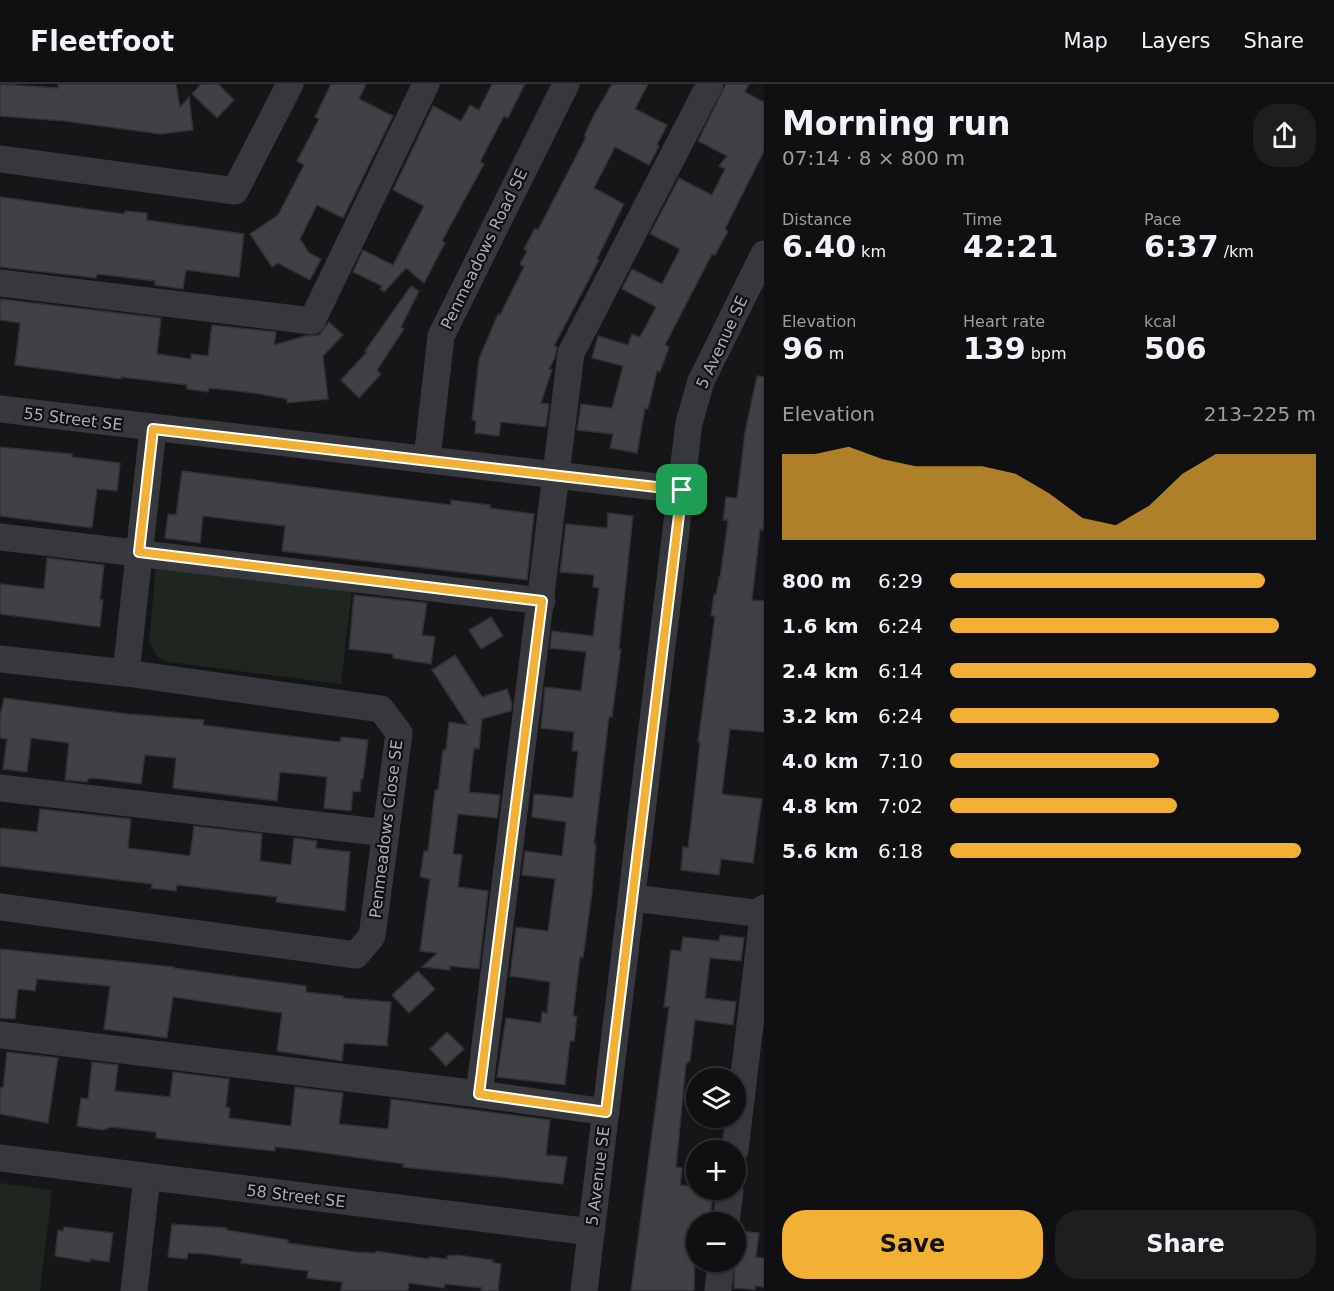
<!DOCTYPE html>
<meta charset="utf-8">
<style>
:root{--surface:#101012;--page:#1e1e20;--text:#f1f3f6;--muted:#9c9d9f;--line:#303032;--accent:#f2b134}
body{margin:0;font-family:"DejaVu Sans",sans-serif;background:var(--page);color:var(--text);height:100vh;display:flex;flex-direction:column;font-size:22px;white-space:nowrap}
*{box-sizing:border-box;margin:0}
p{font-size:20px;color:var(--muted)}
.icon{flex:none;width:33px;height:33px;fill:none;stroke:currentColor;stroke-width:2;stroke-linecap:round;stroke-linejoin:round}
.map{position:relative;flex:1;overflow:hidden}
.drawer{display:flex;flex-direction:column;background:var(--surface);width:570px}
.drawer>*{flex:none}
.controls{position:absolute;left:686px;top:984px;display:grid;gap:12px}
.controls a{display:grid;place-items:center;width:60px;height:60px;border-radius:50%;background:var(--surface);box-shadow:0 2px 4px #0004,0 0 0 2px var(--line);font-size:30px}
.pin{position:absolute;display:grid;place-items:center;width:51px;height:51px;color:#fff;margin:-26px;border-radius:12px;box-shadow:0 3px 9px #0006}
.round{display:grid;place-items:center;flex:none;width:63px;height:63px;border-radius:24px;background:var(--page)}
.overview{display:flex;align-items:center;justify-content:space-between;height:102px;padding:0 18px}
h1{font-size:33px;font-weight:800;line-height:45px}
.metrics{display:grid;grid-template-columns:repeat(3,1fr);gap:9px;height:102px;padding:6px 18px}
.metrics div{display:grid;align-content:center}
.metrics b{font-size:30px;font-weight:800}
.metrics small{font-size:16px;font-weight:400}
.metrics p{font-size:16px}
.chart{height:168px;padding:12px 18px}
.chart p{display:flex;justify-content:space-between}
.chart svg{width:100%;height:108px;margin-top:6px;fill:var(--accent);opacity:.7}
.primary-button{display:flex;gap:12px;margin-top:auto;padding:12px 18px}
.primary-button a{flex:1;height:69px;border-radius:24px;background:var(--accent);color:#111;font-size:24px;font-weight:800;line-height:69px;text-align:center}
.primary-button a+a{background:var(--page);color:var(--text)}
ul{padding:0 18px;list-style:none;font-size:20px}
li{display:grid;grid-template-columns:96px 72px 1fr;align-items:center;height:45px}
li i{height:15px;border-radius:8px;background:var(--accent)}
header{display:flex;align-items:center;gap:36px;box-sizing:border-box;height:84px;padding:0 30px;background:var(--surface);border-bottom:2px solid var(--line)}
header strong{font-size:28px}
nav{display:flex;gap:33px;margin-inline-start:auto;font-size:21px}
main{display:flex;flex:1;min-height:0}
.map>svg:first-child{display:block}
.green{fill:#1e261f}
.building{fill:#404145;stroke:#303034;stroke-width:1.5}
.lines{fill:none;stroke-linecap:round;stroke-linejoin:round}
.minor{stroke:#37383d;stroke-width:27}
.route-casing{stroke:#fff;stroke-width:12}
.route{stroke:#f2b134;stroke-width:8}
.labels{text-anchor:middle;dominant-baseline:central;stroke-width:4.5;stroke-linejoin:round;paint-order:stroke}
.street-label{font-size:16px;fill:#a8adb8;stroke:#111113}
</style>
<header>
<strong>Fleetfoot</strong>
<nav><a>Map</a><a>Layers</a><a>Share</a></nav>
</header>
<main>
<div class="map">
<svg width="764" height="1207" viewBox="0 0 764 1207">
<rect width="100%" height="100%" fill="#161618"/>
<!-- green -->
<g class="green">
<path d="M156 482 352 506 341 600 168 578 160 575 154 567 149 558Z"/>
<path d="M0 1099 52 1106 40 1207H0Z"/>
</g>
<!-- building -->
<g class="building">
<path d="M0 0 58 4V0H176L180 23 189 13 193 46 160 50 64 37 0 32Z"/>
<path d="M201 0H218L234 16 217 34 192 10Z"/>
<path d="M331 0H366L359 15 393 32 343 134 317 121 300 155 309 169 321 175 310 196 278 179 272 183 250 150 278 131 304 81 297 77 319 35 315 33Z"/>
<path d="M492 0H525L508 34 504 32 480 78 484 80 442 157 445 159 424 199 406 184 384 208 380 205 382 202 353 188 363 166 393 181 424 122 393 106 433 22 461 37 470 21 479 26Z"/>
<path d="M612 0H648L635 25 667 41 657 61 659 62 649 81 615 63 594 104 624 120 597 175 599 176 554 262 557 263 555 273 549 285 552 286 541 319 549 320 546 343 501 338 499 352 475 349 476 337 472 336 479 275 498 230 500 231 524 183 520 180 527 167 524 165 535 144 538 146 586 53 584 52 594 31Z"/>
<path d="M726 0H749L745 8 764 18V67L725 145 728 147 715 171 712 170 665 261 669 263 660 288 657 287 648 325 645 324 637 369 610 364 613 350 577 346 581 320 612 324 623 282 592 274 598 252 628 261 632 250 640 253 656 223 622 205 632 185 662 200 680 165 650 150 679 94 712 111 725 85 719 82 727 72 698 57Z"/>
<path d="M0 113 124 130 125 127 147 129V136L244 150 239 193 186 186 183 205 155 201V197L97 190 96 194 0 183Z"/>
<path d="M411 202 419 207 401 243 404 245 377 286 381 290 359 314 341 296 367 268 365 267Z"/>
<path d="M0 215 161 234 157 270 191 275V270L208 272 212 241 276 248 274 261 305 252 319 251 329 238 343 251 323 272 328 315 287 319V315L254 309 209 304 208 308 187 305V301L121 293V295L15 281 20 239 0 236Z"/>
<path d="M757 292 764 293V436L763 446H760L752 516 764 517V648L730 645 722 710 762 715 753 779 721 775 719 791 681 786 683 763 688 764 697 687 700 658H698L715 532H711L714 510 716 511 719 493 720 494 728 436H723L726 413 737 414 745 348Z"/>
<path d="M0 363 72 370V373L120 379 117 407 97 405 92 444 0 432Z"/>
<path d="M182 387 451 421V416L490 421V424L534 430 527 496 282 467 285 442 203 432 200 459 165 454 168 430 176 431Z"/>
<path d="M608 429 633 432 619 565H621L612 633H609L594 760H596L592 809 583 874 580 873 573 932H577L574 957H570L565 1001 497 993 506 934 541 939 542 928 547 929 550 898 510 892 516 843 548 847 555 795 522 791 525 767 562 772 566 738 532 733 534 710 573 714 578 667H572L574 648 541 644 545 603 581 607 586 568 550 564 552 547 593 552 599 504 593 503 594 491 560 488 566 440 607 444Z"/>
<path d="M47 474 104 481 100 516H103L100 543 0 530V500L44 505Z"/>
<path d="M354 511 427 519 422 551 435 553 431 580 393 574V570L349 565Z"/>
<path d="M491 533 503 552 481 565 469 546Z"/>
<path d="M455 571 482 613 507 605 512 620 511 627 482 635 479 665 474 664 469 708 500 711 497 734 458 730 453 770 462 771 458 803 488 807 479 885 450 882V886L422 883 437 869 420 867 430 795 420 793 424 767H428L435 706H438L443 666H446L449 638 468 641 432 586Z"/>
<path d="M4 614 128 630 204 636 203 641 290 652 340 658 341 653 368 656 363 695H361L360 708 353 707 351 727 324 724 327 693 280 688 277 717 173 704 176 674 145 671 141 700 93 694 88 695 87 698 65 696 69 659 31 654 27 688 3 685 7 655 0 654V632Z"/>
<path d="M40 725 131 735 128 764 190 772 194 742 262 750 260 777 291 781 294 754 317 757 316 764 350 768 345 827 276 818 277 813 177 801 176 807 151 804 152 800 0 782V744L37 748Z"/>
<path d="M720 851 744 854 741 877 710 874 705 914 736 918 733 941 695 936 690 977 686 980 676 1083 682 1084 680 1101 696 1103V1106H714L709 1138H696L694 1207H631L669 923H664L671 866 681 867 683 853 719 857Z"/>
<path d="M0 865 174 883V884L306 902V908L343 912V914L391 918 387 962 344 959 342 977 277 967 282 929 173 913 167 954 104 945 110 902 37 895 35 907 18 905 15 935 0 934Z"/>
<path d="M418 887 435 905 409 929 392 911Z"/>
<path d="M447 948 464 965 446 982 430 965Z"/>
<path d="M7 968 58 974 48 1039 0 1030V1003L3 1004Z"/>
<path d="M92 978 118 981 115 1007 170 1013 173 988 229 995 226 1023 230 1024 229 1034 291 1042 295 1003 343 1009 339 1040 388 1045 391 1015 550 1036 546 1071 567 1073 563 1100 403 1083 404 1080 303 1066 275 1063V1067L156 1054V1048L111 1043 103 1046 77 1042 81 1014 88 1015Z"/>
<path d="M172 1140 227 1144V1146L288 1156V1159L355 1168 376 1169V1167L429 1175V1173L447 1175V1172L457 1171 493 1176 492 1178 501 1180 498 1207H481L482 1204 445 1200 444 1204 409 1199 408 1207H341L342 1198 307 1194 308 1187 241 1179 242 1175 206 1170 188 1169 187 1175 168 1173Z"/>
<path d="M64 1143 113 1149 109 1178 90 1175V1178L55 1172 58 1146 63 1147Z"/>
<path d="M739 1147 759 1149 756 1173 764 1174V1203L755 1202V1206L734 1204 735 1163Z"/>
</g>
<g class="lines">
<!-- minor -->
<g class="minor">
<path d="M0 75 235 107 290 0"/>
<path d="M0 199 312 237 426 0"/>
<path d="M0 325 682 406"/>
<path d="M427 375 441 252 566 0"/>
<path d="M0 453 542 517"/>
<path d="M0 575 126 589 381 625 399 649 372 852 356 871 0 823"/>
<path d="M126 589 153 345"/>
<path d="M0 704 386 749"/>
<path d="M633 814 764 830"/>
<path d="M0 951 479 1010 606 1028"/>
<path d="M479 1010 571 269 710 0"/>
<path d="M735 1066 764 824"/>
<path d="M0 1074 591 1148"/>
<path d="M726 1138 730 1106"/>
<path d="M134 1207 147 1093"/>
<path d="M584 1207 689 339 701 297 764 170"/>
<path d="M718 1207 721 1178"/>
</g>
</g>
<g class="lines">
<defs>
<path id="route" d="M153 345 682 406 606 1028 479 1010 542 517 139 468Z"/>
</defs>
<!-- route casing -->
<use href="#route" class="route-casing"/>
<!-- route -->
<use href="#route" class="route"/>
</g>
<g class="labels">
<!-- street labels -->
<g class="street-label">
<text transform="translate(484 165) rotate(-64)">Penmeadows Road SE</text>
<text transform="translate(722 258) rotate(-65)">5 Avenue SE</text>
<text transform="translate(73 335) rotate(7)">55 Street SE</text>
<text transform="translate(386 745) rotate(-83)">Penmeadows Close SE</text>
<text transform="translate(598 1092) rotate(-83)">5 Avenue SE</text>
<text transform="translate(296 1112) rotate(7)">58 Street SE</text>
</g>
</g>
</svg>
<div class="controls">
<a><svg class="icon" aria-label="layers" viewBox="0 0 24 24"><path d="M12 4l9 5-9 5-9-5zM3 14l9 5 9-5"/></svg></a>
<a>+</a>
<a>−</a>
</div>
<div class="pin" style="left:682px;top:406px;background:#1e9e55"><svg class="icon" aria-label="arrive" viewBox="0 0 24 24"><path d="M6 21V4h12l-3 4 3 4H6"/></svg></div>
</div>
<section class="drawer">
<div class="overview"><div><h1>Morning run</h1><p>07:14 · 8 × 800 m</p></div><a class="round"><svg class="icon" aria-label="share" viewBox="0 0 24 24"><path d="M12 15V3M7 8l5-5 5 5M5 13v7h14v-7"/></svg></a></div>
<div class="metrics">
<div><p>Distance</p><b>6.40<small> km</small></b></div>
<div><p>Time</p><b>42:21</b></div>
<div><p>Pace</p><b>6:37<small> /km</small></b></div>
</div>
<div class="metrics">
<div><p>Elevation</p><b>96<small> m</small></b></div>
<div><p>Heart rate</p><b>139<small> bpm</small></b></div>
<div><p>kcal</p><b>506</b></div>
</div>
<div class="chart"><p><span>Elevation</span>213–225 m</p>
<svg viewBox="0 0 160 44" preserveAspectRatio="none"><path d="M0 44V9L10 9L20 6L30 11L40 14L50 14L60 14L70 17L80 25L90 35L100 38L110 30L120 17L130 9L140 9L150 9L160 9V44z"/></svg>
</div>
<ul>
<li><b>800 m</b>6:29<i style="width:86%"></i></li>
<li><b>1.6 km</b>6:24<i style="width:90%"></i></li>
<li><b>2.4 km</b>6:14<i style="width:100%"></i></li>
<li><b>3.2 km</b>6:24<i style="width:90%"></i></li>
<li><b>4.0 km</b>7:10<i style="width:57%"></i></li>
<li><b>4.8 km</b>7:02<i style="width:62%"></i></li>
<li><b>5.6 km</b>6:18<i style="width:96%"></i></li>
</ul>
<div class="primary-button"><a>Save</a><a>Share</a></div>
</section>
</main>
